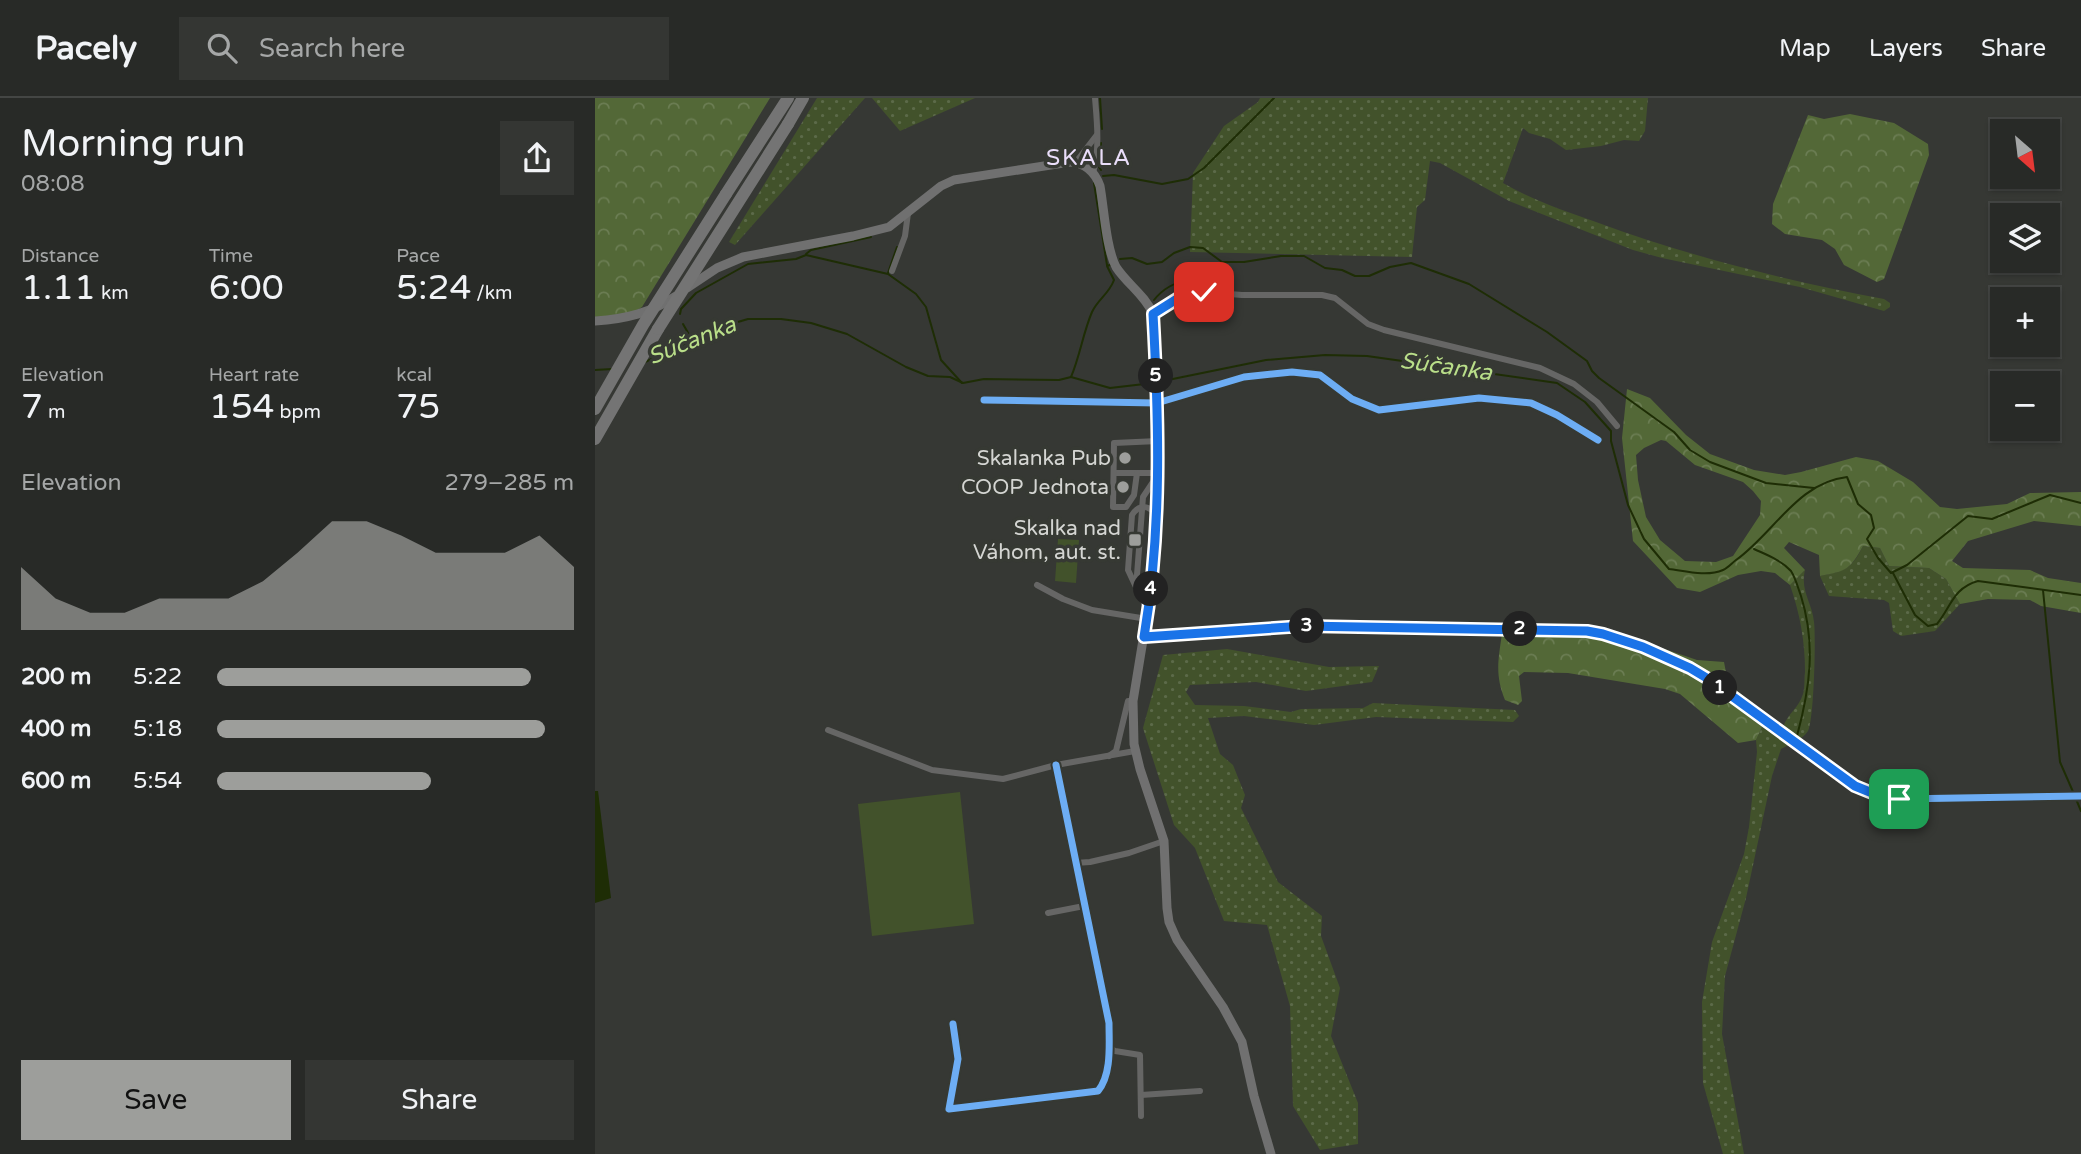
<!DOCTYPE html>
<meta charset="utf-8">
<style>
:root{--surface:#282a27;--page:#343633;--text:#f1f3f6;--muted:#a5a7a7;--line:#444644;--accent:#9d9e9b}
body{margin:0;font-family:"Varela Round",sans-serif;background:var(--page);color:var(--text);height:100vh;display:flex;flex-direction:column;font-size:26px;white-space:nowrap}
*{box-sizing:border-box;margin:0}
p{font-size:23px;color:var(--muted)}
.icon{flex:none;width:38px;height:38px;fill:none;stroke:currentColor;stroke-width:2;stroke-linecap:round;stroke-linejoin:round}
.map{position:relative;flex:1;overflow:hidden}
.sheet{display:flex;flex-direction:column;background:var(--surface);width:595px}
.sheet>*{flex:none}
.needle{width:46px;rotate:152deg}
.fabs{position:absolute;left:1395px;top:21px;display:grid;gap:14px}
.fabs a{display:grid;place-items:center;width:70px;height:70px;border-radius:0px;background:var(--surface);box-shadow:0 2px 5px #0004,0 0 0 2px var(--line);font-size:35px}
.pin{position:absolute;display:grid;place-items:center;width:60px;height:60px;color:#fff;margin:-30px;border-radius:14px;box-shadow:0 4px 10px #0006}
.km{position:absolute;width:35px;height:35px;margin:-18px;border-radius:50%;background:#222;color:#fff;font-size:19px;line-height:35px;text-align:center}
.round{display:grid;place-items:center;flex:none;width:74px;height:74px;border-radius:0px;background:var(--page)}
.headline{display:flex;align-items:center;justify-content:space-between;height:119px;padding:0 21px}
h1{font-size:38px;font-weight:600;line-height:52px}
.metrics{display:grid;grid-template-columns:repeat(3,1fr);gap:10px;height:119px;padding:7px 21px}
.metrics div{display:grid;align-content:center}
.metrics b{font-size:35px;font-weight:600}
.metrics small{font-size:19px;font-weight:400}
.metrics p{font-size:19px}
.chart{height:196px;padding:14px 21px}
.chart p{display:flex;justify-content:space-between}
.chart svg{width:100%;height:126px;margin-top:7px;fill:var(--accent);opacity:.7}
.primary-button{display:flex;gap:14px;margin-top:auto;padding:14px 21px}
.primary-button a{flex:1;height:80px;border-radius:0px;background:var(--accent);color:#111;font-size:28px;font-weight:600;line-height:80px;text-align:center}
.primary-button a+a{background:var(--page);color:var(--text)}
ul{padding:0 21px;list-style:none;font-size:23px}
li{display:grid;grid-template-columns:112px 84px 1fr;align-items:center;height:52px}
li i{height:18px;border-radius:9px;background:var(--accent)}
header{display:flex;align-items:center;gap:42px;box-sizing:border-box;height:98px;padding:0 35px;background:var(--surface);border-bottom:2px solid var(--line)}
header strong{font-size:33px}
nav{display:flex;gap:38px;margin-inline-start:auto;font-size:24px}
.search{width:490px;height:63px;background:var(--page);display:flex;align-items:center;gap:18px;box-sizing:border-box;padding:0 24px;border-radius:0px;color:var(--muted);font-size:26px}
main{display:flex;flex:1;min-height:0}
.map>svg:first-child{display:block}
.grass{fill:url(#grass-dots)}
.forest{fill:url(#forest-crowns);fill-rule:evenodd}
.park{fill:#42522b}
.water{fill:#1e2d05}
.lines{fill:none;stroke-linecap:round;stroke-linejoin:round}
.stream{stroke:#1e2d05;stroke-width:2}
.minor{stroke:#666665;stroke-width:6}
.tertiary{stroke:#666665;stroke-width:8}
.secondary{stroke:#707070;stroke-width:9}
.motorway{stroke:#747474;stroke-width:12}
.motorway-bridge{stroke:#747474;stroke-width:12}
.cycleway-casing{stroke:#363933;stroke-width:11}
.cycleway{stroke:#6dadf4;stroke-width:7}
.route-casing{stroke:#fff;stroke-width:14}
.route{stroke:#1a73e8;stroke-width:9}
.poi-dot{fill:#9d9e9b;stroke:#363933;stroke-width:2.5}
.labels{text-anchor:middle;dominant-baseline:central;stroke-width:7;stroke-linejoin:round;paint-order:stroke}
.poi-label{font-size:21px;fill:#d4d5d2;stroke:#363933;text-anchor:end}
.neighbourhood-label{font-size:23px;letter-spacing:2px;fill:#eadefa;stroke:#363933}
.water-label{font-size:23px;font-style:italic;fill:#b9de89;stroke:#363933}
</style>
<header>
<strong>Pacely</strong>
<div class="search"><svg class="icon" aria-label="search" viewBox="0 0 24 24"><circle cx="10" cy="10" r="6"/><path d="M15 15l6 6"/></svg>Search here</div>
<nav><a>Map</a><a>Layers</a><a>Share</a></nav>
</header>
<main>
<section class="sheet">
<div class="headline"><div><h1>Morning run</h1><p>08:08</p></div><a class="round"><svg class="icon" aria-label="share" viewBox="0 0 24 24"><path d="M12 15V3M7 8l5-5 5 5M5 13v7h14v-7"/></svg></a></div>
<div class="metrics">
<div><p>Distance</p><b>1.11<small> km</small></b></div>
<div><p>Time</p><b>6:00</b></div>
<div><p>Pace</p><b>5:24<small> /km</small></b></div>
</div>
<div class="metrics">
<div><p>Elevation</p><b>7<small> m</small></b></div>
<div><p>Heart rate</p><b>154<small> bpm</small></b></div>
<div><p>kcal</p><b>75</b></div>
</div>
<div class="chart"><p><span>Elevation</span>279–285 m</p>
<svg viewBox="0 0 160 44" preserveAspectRatio="none"><path d="M0 44V22L10 33L20 38L30 38L40 33L50 33L60 33L70 27L80 17L90 6L100 6L110 11L120 17L130 17L140 17L150 11L160 22V44z"/></svg>
</div>
<ul>
<li><b>200 m</b>5:22<i style="width:88%"></i></li>
<li><b>400 m</b>5:18<i style="width:92%"></i></li>
<li><b>600 m</b>5:54<i style="width:60%"></i></li>
</ul>
<div class="primary-button"><a>Save</a><a>Share</a></div>
</section>
<div class="map">
<svg width="1486" height="1056" viewBox="0 0 1486 1056">
<defs>
<pattern id="grass-dots" width="8" height="8" patternUnits="userSpaceOnUse" patternTransform="scale(1.75)"><rect width="8" height="8" fill="#42522b"/><path d="M2 2h.1M6 6h.1" fill="none" stroke="#5c6a49" stroke-width="1.8" stroke-linecap="round"/></pattern>
<pattern id="forest-crowns" width="20" height="18" patternUnits="userSpaceOnUse" patternTransform="scale(1.75)"><rect width="20" height="18" fill="#536837"/><path d="M2 6a3 3 0 1 1 6 0M12 15a3 3 0 1 1 6 0" fill="none" stroke="#6b7d53"/></pattern>
</defs>
<rect width="100%" height="100%" fill="#363834"/>
<!-- grass -->
<g class="grass">
<path d="M222 0H270L140 147 134 144Z"/>
<path d="M277 0H380L305 33Z"/>
<path d="M665 0H1053L1050 33 1044 43 1029 42 1006 48 971 52 955 41 934 35 928 30 908 85C937 102 969 113 1001 124 1093 158 1193 183 1289 201L1295 205V209L1289 213 1205 189 1067 160 1038 152 914 103 845 65 835 63 830 102 822 109 817 159 595 154 598 75 629 28 663 4Z"/>
<path d="M1268 448 1285 450 1294 468 1334 470 1351 481 1365 506 1340 533 1306 538 1298 533 1294 505 1289 502 1234 498 1225 478C1249 473 1257 471 1268 448Z"/>
<path d="M1210 472C1205 493 1217 504 1219 524 1221 539 1219 622 1213 633 1207 642 1195 646 1186 651L1177 678 1151 800 1130 878 1127 936 1149 1056H1128L1108 985 1107 904 1117 844 1149 756 1154 729 1162 654 1161 642 1172 618 1188 629C1193 615 1204 610 1208 596 1210 590 1209 581 1210 574 1210 543 1205 516 1195 487Z"/>
<path d="M632 551 734 569 784 568 777 584 711 593 661 584 595 587 591 594 600 607 649 608 696 614 706 611 768 610 778 605 920 612 924 618 918 624 781 619 719 627 649 618 613 620 625 656 638 667 650 697 646 710 683 784 727 818 726 838 745 890 736 938 763 1005V1046L725 1052 698 1008 695 908 672 827 629 823 600 750 579 727 548 630 568 557Z"/>
</g>
<!-- forest -->
<g class="forest">
<path d="M0 0H175L47 209 36 216 0 219Z"/>
<path d="M1255 16 1299 25 1333 46 1334 57 1289 181 1282 184 1249 167 1240 151 1227 142 1190 136 1177 126 1178 106 1213 17 1229 21Z"/>
<path d="M1032 291 1055 300 1091 337 1115 356 1159 372 1190 377 1206 374 1261 359 1283 363 1318 384 1345 409 1362 411 1412 406 1435 395 1486 394V428L1439 423 1373 443 1357 463 1368 470 1435 472 1453 480 1486 485V515L1446 508 1435 502 1393 501 1365 506 1351 481 1334 470 1294 468 1285 450 1268 448C1255 472 1251 473 1225 478L1224 457 1194 444 1189 450 1210 472 1195 487 1180 475 1166 473 1143 477 1105 494 1082 490 1038 443 1027 340ZM1066 342 1071 343 1100 367 1148 384 1158 393 1166 403 1165 417 1138 458 1121 464 1090 463 1065 442 1051 419 1043 382 1041 357 1049 350Z"/>
<path d="M907 536 1037 540 1102 562 1129 564 1133 585 1172 618 1161 642 1143 645 1085 596 1070 591 973 575 929 574 924 578 927 603 923 607 910 602C900 577 903 563 907 536Z"/>
</g>
<!-- park -->
<g class="park">
<path d="M463 441 484 442 481 485 460 483Z"/>
<path d="M365 694 379 826 277 838 263 706Z"/>
</g>
<!-- water -->
<path class="water" d="M0 693H3L16 800 0 805Z"/>
<g class="lines">
<!-- stream -->
<g class="stream">
<path d="M505 0 507 31"/>
<path d="M506 72 504 69 506 45"/>
<path d="M508 78 519 77 567 86 593 81 609 70 679 0"/>
<path d="M499 85 512 167"/>
<path d="M211 156 216 152 276 139"/>
<path d="M525 161 537 160 552 166 567 164 579 155 595 149 608 150 627 164H649L686 158H709L730 170 747 172 760 178H774L795 169 816 165 874 186 952 234 992 263 997 273 1004 280 1079 334 1095 352 1115 364 1171 385 1219 390"/>
<path d="M293 175 302 149"/>
<path d="M559 202C578 178 604 180 632 185"/>
<path d="M85 216 86 211 101 195 153 166 201 161 211 157 293 176 321 196 331 209 346 262 367 285"/>
<path d="M88 226 96 240"/>
<path d="M50 264 126 229 153 221H186L216 225 252 236 311 269 333 278 355 279 368 285 389 281 464 282 476 279 515 290 558 285"/>
<path d="M0 272 17 271"/>
<path d="M476 279C485 258 488 235 497 214 503 201 514 196 519 182L512 168 515 167"/>
<path d="M563 284 671 262 730 257 772 258 962 285 990 304 1016 333V343L1033 407 1049 441 1074 471C1090 473 1112 479 1128 472 1133 470 1137 465 1141 462 1178 436 1203 384 1252 379L1263 406 1276 417 1279 430 1272 441 1283 460 1296 475 1312 467 1373 418 1397 421 1455 397 1486 405"/>
<path d="M1159 451C1172 457 1186 462 1196 473 1201 481 1203 490 1206 498 1221 546 1215 590 1202 638"/>
<path d="M1298 475 1320 517 1333 528 1342 526C1356 509 1358 490 1383 483L1486 497"/>
<path d="M1448 492 1465 664 1479 696"/>
<path d="M1481 701 1486 713"/>
</g>
<!-- minor -->
<g class="minor">
<path d="M481 64 501 38"/>
<path d="M498 75C505 52 502 24 500 0"/>
<path d="M297 173 310 138 313 115"/>
<path d="M558 216 585 199 609 194 647 197H727L740 200 773 226 789 232 945 270 979 286 1002 304 1022 328"/>
<path d="M389 302 562 305 649 279 697 274 725 277 757 301 784 312 884 300 936 305 962 317 1003 342"/>
<path d="M520 375H563"/>
<path d="M542 375 539 397 531 409H518L519 345 563 343"/>
<path d="M442 487 468 501 497 512 552 521"/>
<path d="M541 489 533 472 537 417C544 406 553 407 561 416"/>
<path d="M553 512 541 490 548 399 562 378"/>
<path d="M233 632 337 672 408 681 461 667 540 653"/>
<path d="M514 658 521 653 533 603H538"/>
<path d="M480 765 495 764 534 755 569 743"/>
<path d="M453 815 489 808"/>
<path d="M358 926 363 961 354 1011 503 993C517 976 514 946 514 925L461 667"/>
<path d="M514 950 520 953 545 957 546 1018"/>
<path d="M546 997 605 993"/>
</g>
<!-- tertiary -->
<path class="tertiary" d="M549 539 709 528 992 533C1035 541 1077 560 1115 582L1242 676C1262 689 1281 698 1304 701L1486 698"/>
<!-- secondary -->
<g class="secondary">
<path d="M92 190 122 170 148 159 258 138 294 129 346 88 359 82 475 64C490 65 500 74 505 88 509 110 511 150 521 169 532 186 550 197 558 216L562 305V417L556 493 538 603 539 646 545 671 569 743 572 810 574 824 582 842 628 909 647 944 659 998 676 1056"/>
<path d="M0 223C30 221 56 215 81 198"/>
</g>
<!-- motorway -->
<g class="motorway">
<path d="M193 26 208 0"/>
<path d="M131 96 193 0"/>
<path d="M0 341 63 231"/>
</g>
<!-- motorway-bridge -->
<g class="motorway-bridge">
<path d="M63 231 193 26"/>
<path d="M0 311 48 227 131 96"/>
</g>
<defs>
<g id="cycleway">
<path d="M389 302 562 305 649 279 697 274 725 277 757 301 784 312 884 300 936 305 962 317 1003 342"/>
<path d="M549 539 709 528 992 533C1035 541 1077 560 1115 582L1242 676C1262 689 1281 698 1304 701L1486 698"/>
<path d="M358 926 363 961 354 1011 503 993C517 976 514 946 514 925L461 667"/>
</g>
</defs>
<!-- cycleway casing -->
<use href="#cycleway" class="cycleway-casing"/>
<!-- cycleway -->
<use href="#cycleway" class="cycleway"/>
</g>
<g class="lines">
<defs>
<path id="route" d="M609 194 585 199 558 216C564 324 567 432 549 539L709 528 992 533 1008 536 1048 549 1095 570 1115 582 1260 688 1287 699 1304 701"/>
</defs>
<!-- route casing -->
<use href="#route" class="route-casing"/>
<!-- route -->
<use href="#route" class="route"/>
</g>
<!-- markers -->
<g class="poi-dot">
<circle cx="530" cy="360" r="7"/>
<circle cx="528" cy="389" r="7"/>
<rect x="533" y="435" width="14" height="14" rx="3.5"/>
</g>
<g class="labels">
<!-- poi labels -->
<g class="poi-label">
<text x="516" y="360">Skalanka Pub</text>
<text x="514" y="389">COOP Jednota</text>
<text x="526" y="430">Skalka nad<tspan x="526" dy="24">Váhom, aut. st.</tspan></text>
</g>
<!-- neighbourhood labels -->
<g class="neighbourhood-label">
<text x="494" y="60">SKALA</text>
</g>
<!-- water labels -->
<g class="water-label">
<text transform="translate(97 243) rotate(-22)">Súčanka</text>
<text transform="translate(851 269) rotate(8)">Súčanka</text>
</g>
</g>
</svg>
<div class="fabs">
<a><svg class="needle" viewBox="-14 -14 28 28"><path d="M0-13l5 13h-10z" fill="#e53935"/><path d="M0 13l5-13h-10z" fill="#a5a7a7"/></svg></a>
<a><svg class="icon" aria-label="layers" viewBox="0 0 24 24"><path d="M12 4l9 5-9 5-9-5zM3 14l9 5 9-5"/></svg></a>
<a>+</a>
<a>−</a>
</div>
<div class="pin" style="left:1304px;top:701px;background:#1e9e55"><svg class="icon" aria-label="arrive" viewBox="0 0 24 24"><path d="M6 21V4h12l-3 4 3 4H6"/></svg></div>
<div class="pin" style="left:609px;top:194px;background:#d93025"><svg class="icon" aria-label="check" viewBox="0 0 24 24"><path d="M5 12l5 5 9-10"/></svg></div>
<b class="km" style="left:1125px;top:590px">1</b>
<b class="km" style="left:925px;top:531px">2</b>
<b class="km" style="left:712px;top:528px">3</b>
<b class="km" style="left:556px;top:491px">4</b>
<b class="km" style="left:561px;top:278px">5</b>
</div>
</main>
